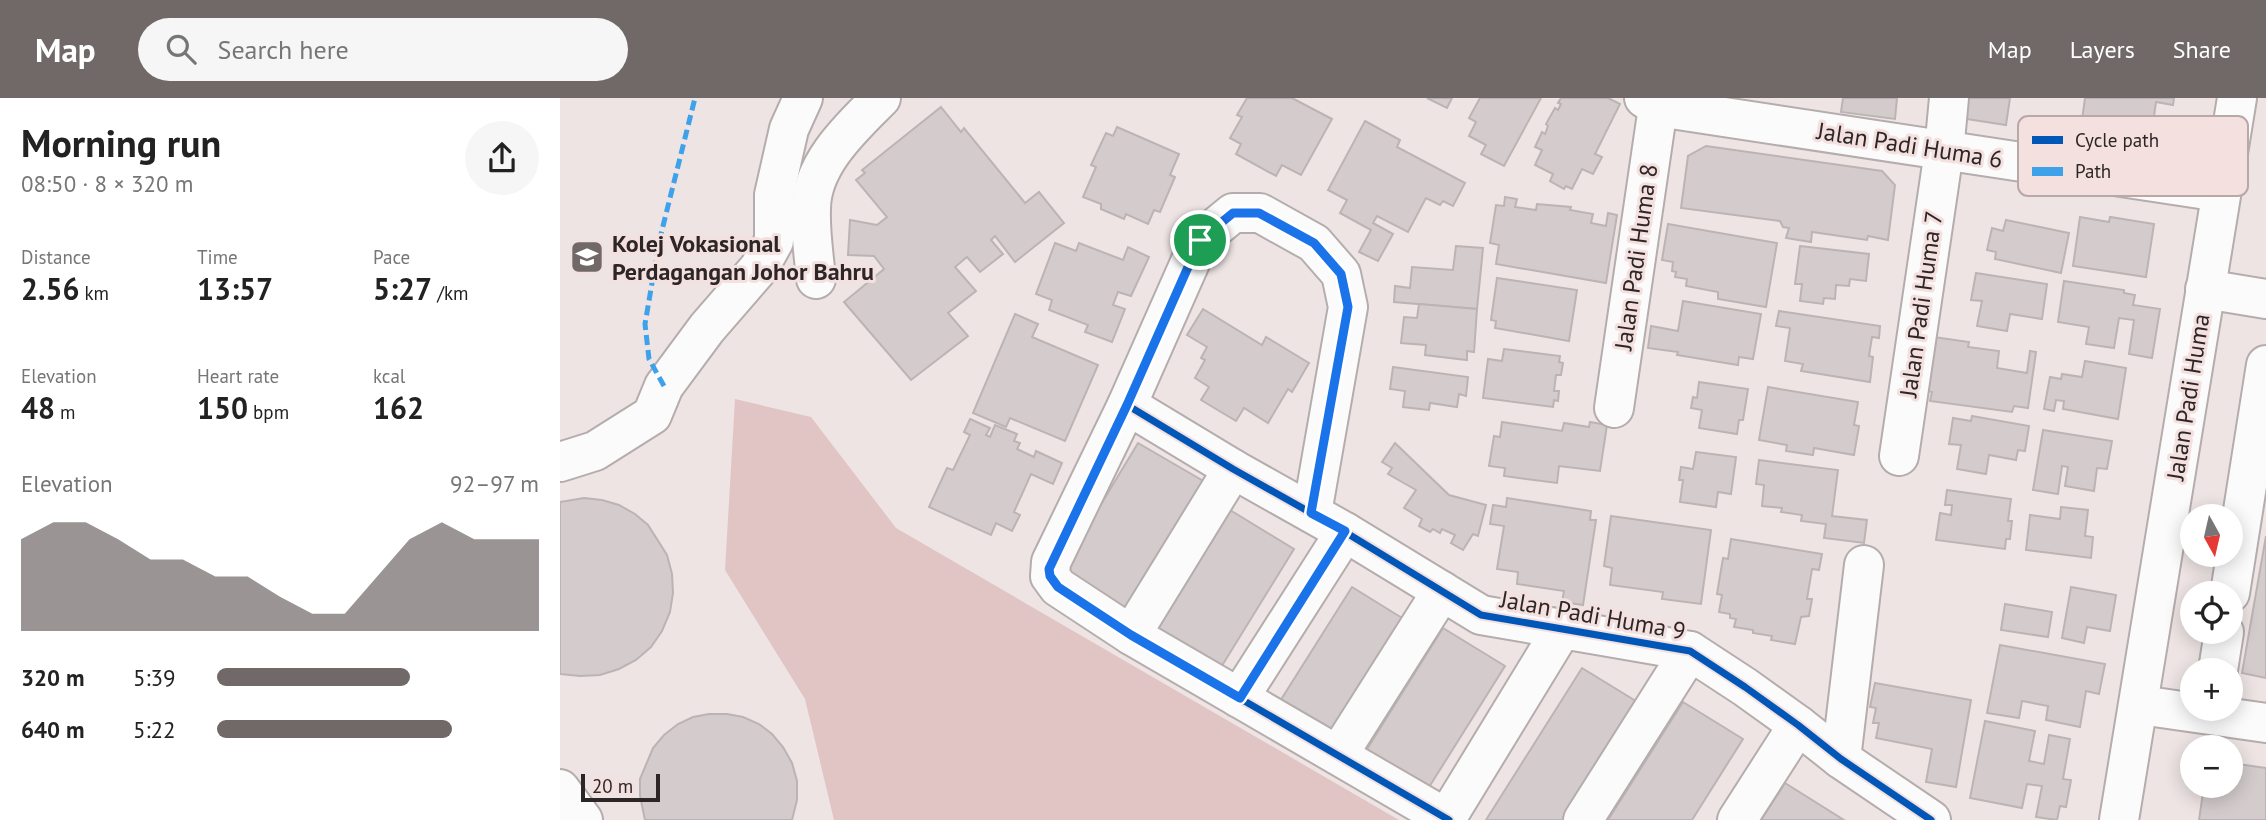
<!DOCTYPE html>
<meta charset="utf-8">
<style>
:root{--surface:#fff;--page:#f6f6f6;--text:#222;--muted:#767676;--accent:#716868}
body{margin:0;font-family:"PT Sans",sans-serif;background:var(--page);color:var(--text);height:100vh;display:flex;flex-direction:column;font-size:26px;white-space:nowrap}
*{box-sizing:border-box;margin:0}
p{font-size:23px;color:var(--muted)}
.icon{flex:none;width:38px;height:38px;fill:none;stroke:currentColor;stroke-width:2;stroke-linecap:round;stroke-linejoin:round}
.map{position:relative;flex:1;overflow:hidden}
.details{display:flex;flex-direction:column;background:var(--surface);width:560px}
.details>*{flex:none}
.needle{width:46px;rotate:172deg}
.buttons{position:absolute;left:1620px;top:406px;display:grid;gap:14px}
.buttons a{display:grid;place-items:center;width:63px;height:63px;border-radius:50%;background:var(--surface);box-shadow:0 4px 18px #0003;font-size:35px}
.scale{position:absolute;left:21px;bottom:18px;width:79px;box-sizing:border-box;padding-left:7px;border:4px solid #2d2626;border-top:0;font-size:19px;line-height:24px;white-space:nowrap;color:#2d2626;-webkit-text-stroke:5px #f3e0df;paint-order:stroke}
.pin{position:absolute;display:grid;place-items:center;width:60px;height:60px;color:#fff;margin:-30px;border:4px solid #fff;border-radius:50%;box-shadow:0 2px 7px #0007}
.round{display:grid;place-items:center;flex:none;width:74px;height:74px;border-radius:37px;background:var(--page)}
.summary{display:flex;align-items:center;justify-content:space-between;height:119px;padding:0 21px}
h1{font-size:38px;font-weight:700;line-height:52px}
.figures{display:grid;grid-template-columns:repeat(3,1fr);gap:10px;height:119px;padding:7px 21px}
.figures div{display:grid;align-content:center}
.figures b{font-size:30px;font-weight:700}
.figures small{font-size:19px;font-weight:400}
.figures p{font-size:19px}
.chart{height:196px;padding:14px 21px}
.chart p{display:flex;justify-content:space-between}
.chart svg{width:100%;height:126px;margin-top:7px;fill:var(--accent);opacity:.7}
ul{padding:0 21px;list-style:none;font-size:23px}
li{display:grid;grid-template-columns:112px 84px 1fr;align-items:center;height:52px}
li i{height:18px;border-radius:9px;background:var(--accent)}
header{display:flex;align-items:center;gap:42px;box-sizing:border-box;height:98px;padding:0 35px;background:var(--accent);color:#fff}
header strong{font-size:33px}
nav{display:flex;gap:38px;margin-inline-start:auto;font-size:24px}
.search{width:490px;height:63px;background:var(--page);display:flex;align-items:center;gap:18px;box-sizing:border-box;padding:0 24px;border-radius:38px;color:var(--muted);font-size:26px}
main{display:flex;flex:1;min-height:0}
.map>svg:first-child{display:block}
.green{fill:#e1c4c4}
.building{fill:#d4cccc;stroke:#bcb4b4;stroke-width:2}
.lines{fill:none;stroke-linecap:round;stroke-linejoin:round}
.minor-casing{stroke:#b5adad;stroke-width:42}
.minor{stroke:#fcfbfb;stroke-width:38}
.quiet{stroke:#3ea2eb;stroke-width:5;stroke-dasharray:10 5;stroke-linecap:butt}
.cycleway-casing{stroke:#f3e0df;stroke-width:11}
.cycleway{stroke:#0057b8;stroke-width:7}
.route-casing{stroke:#fff;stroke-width:14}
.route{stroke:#1a73e8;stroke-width:9}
.labels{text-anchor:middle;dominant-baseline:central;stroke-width:6;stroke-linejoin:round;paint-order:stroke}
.street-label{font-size:24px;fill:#2d2626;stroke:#f3e0df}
.poi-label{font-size:24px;font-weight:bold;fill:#2d2626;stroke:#f3e0df;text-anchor:start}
.key{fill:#f3e0df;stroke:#b8a8a8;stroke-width:2}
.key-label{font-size:19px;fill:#2d2626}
</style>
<header>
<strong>Map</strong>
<div class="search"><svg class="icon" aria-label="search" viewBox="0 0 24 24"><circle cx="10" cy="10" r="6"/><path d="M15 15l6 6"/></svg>Search here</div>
<nav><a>Map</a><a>Layers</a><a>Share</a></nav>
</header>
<main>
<section class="details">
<div class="summary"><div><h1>Morning run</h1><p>08:50 · 8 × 320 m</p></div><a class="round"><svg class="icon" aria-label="share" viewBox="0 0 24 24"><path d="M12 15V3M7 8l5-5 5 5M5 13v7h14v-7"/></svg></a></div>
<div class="figures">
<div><p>Distance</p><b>2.56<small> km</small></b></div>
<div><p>Time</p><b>13:57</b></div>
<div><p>Pace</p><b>5:27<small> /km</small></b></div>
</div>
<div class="figures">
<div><p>Elevation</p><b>48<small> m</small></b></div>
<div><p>Heart rate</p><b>150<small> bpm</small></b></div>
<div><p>kcal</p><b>162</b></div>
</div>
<div class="chart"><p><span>Elevation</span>92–97 m</p>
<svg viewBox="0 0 160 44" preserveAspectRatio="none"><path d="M0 44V12L10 6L20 6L30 12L40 19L50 19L60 25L70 25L80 32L90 38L100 38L110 25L120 12L130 6L140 12L150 12L160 12V44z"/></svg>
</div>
<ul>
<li><b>320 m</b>5:39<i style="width:60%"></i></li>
<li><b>640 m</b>5:22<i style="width:73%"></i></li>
</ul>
</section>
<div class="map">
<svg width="1706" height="722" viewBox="0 0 1706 722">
<rect width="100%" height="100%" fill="#eee4e4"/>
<!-- green -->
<path class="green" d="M175 301 251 319 336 430 839 722H274L245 601 165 472Z"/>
<!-- building -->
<g class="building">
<path d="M687 0H732L772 21 741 77 722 67 716 78 676 56 681 46 670 40 682 19 677 17Z"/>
<path d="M867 0H892L887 10Z"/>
<path d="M920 0H981L944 68 921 56 926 47 909 38 916 24 909 20Z"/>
<path d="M1001 0H1048L1060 6 1035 56 1042 59 1033 76 1022 71 1012 91 1006 88 1004 91 990 83 993 76 975 67 982 52 975 49 982 34 985 36 988 28 986 26 995 10 998 12 1001 6 998 5Z"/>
<path d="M1283 0H1337L1335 21 1281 14Z"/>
<path d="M1403 0H1450L1446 27 1400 20Z"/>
<path d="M1525 0H1614L1613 7 1596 4 1592 32 1522 22Z"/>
<path d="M381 9 401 34 404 30 465 105 479 94 504 125 455 164 435 138 431 142 443 156 420 174 407 159 395 169 416 193 388 215 408 238 351 282 284 204 324 171 314 158 288 157 290 122 317 127 327 119 296 82 305 75 302 72Z"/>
<path d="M805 23 840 42 837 49 905 85 893 108 883 103 880 107 866 100 848 134 817 118 813 125 833 136 818 163 799 154 811 132 780 115 787 102 768 92Z"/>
<path d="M557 29 619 56 610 77 615 79 600 114 594 112 588 126 566 116 564 121 541 111V106L523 99 536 69 531 67 546 35 553 38Z"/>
<path d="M1146 48 1322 73 1335 87 1328 142 1308 138 1307 142 1252 134 1251 144 1226 140 1229 130 1223 129 1220 123 1121 110 1128 58Z"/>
<path d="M945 99 957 101 955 109 976 112 977 106 1011 109 1010 112 1033 116 1031 125 1046 128 1048 115 1057 117 1046 185 936 166 939 147 930 145 936 107 944 108Z"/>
<path d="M1520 119 1549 124 1550 119 1594 126 1586 179 1513 168Z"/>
<path d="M1446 122 1509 135 1501 175 1435 161 1436 154 1427 152 1432 130 1443 133Z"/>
<path d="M1108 126 1217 145 1206 209 1158 201V194L1126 188 1127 181 1115 179 1116 174 1112 173 1113 164 1102 162Z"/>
<path d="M495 145 516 153 519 145 563 162 568 149 589 159 571 198 558 194 553 207 565 211 552 244 525 234 528 227 489 212 492 202 476 196Z"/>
<path d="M896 148 923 150 917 211 834 204 835 188 850 190 852 169 893 172Z"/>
<path d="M1240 148 1309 156 1306 183 1290 181 1289 188 1276 187 1275 201 1264 200 1263 206 1240 203 1242 186H1235Z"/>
<path d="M1416 175 1487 186 1482 221 1450 216 1447 233 1417 228 1422 203 1411 202Z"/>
<path d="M937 180 1017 192 1009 243 935 230 936 223 931 222Z"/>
<path d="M1504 183 1564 192V195L1575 197 1573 207 1600 211 1592 260 1569 256 1574 222 1559 220 1554 250 1526 246 1529 229 1498 224Z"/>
<path d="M1123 203 1201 216 1193 261 1179 259 1178 267 1117 257 1118 254 1088 250 1091 228 1118 233Z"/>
<path d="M859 206 917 211 914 254 907 253V262L865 257 866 247 841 245 844 219 857 220Z"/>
<path d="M643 211 702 247 706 239 749 265 732 294 728 291 708 325 684 310 676 323 641 302 649 289 635 280 645 262 641 260 647 249 627 237Z"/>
<path d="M1219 213 1320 228 1319 240 1312 239 1309 258 1313 259 1310 284 1241 273 1243 266 1225 263 1230 230 1216 228Z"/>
<path d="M455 216 478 226 472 239 538 267 505 343 450 320 446 329 413 315Z"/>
<path d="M1374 239 1409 244 1408 249 1439 253 1437 270 1467 275 1470 253 1476 254 1468 310 1454 308 1452 314 1370 303 1372 294 1357 292Z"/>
<path d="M944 251 1000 258 999 264 1003 265 1001 277H996L994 293H999L998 303 994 302 993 309 923 300 928 261 942 263Z"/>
<path d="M1525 263 1566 270 1558 321 1503 311 1504 303 1496 302 1494 313 1484 311 1490 279 1501 281 1502 276 1522 279Z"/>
<path d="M833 269 908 279 906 298 899 296 897 309 870 305 869 312 843 309 845 293 830 291Z"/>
<path d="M1139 284 1188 291 1183 322H1179L1177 336 1139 330 1142 312 1131 310 1133 299 1137 300Z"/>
<path d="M1208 289 1298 304 1294 327 1299 328 1294 357 1254 350 1253 357 1226 353 1227 347 1199 342Z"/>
<path d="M1412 318 1469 328 1465 353 1458 352 1456 362 1429 357 1426 376 1397 371 1401 347 1389 346 1393 320 1411 323Z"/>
<path d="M410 321 430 330 426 337 430 339 435 327 457 336 454 343 460 345 457 351 474 359 476 353 502 365 493 386 471 376 454 414 460 417 452 433 436 425 431 437 369 409 387 370 393 372 410 337 404 334Z"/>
<path d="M942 324 1002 333 1004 325 1029 329 1030 324 1047 327 1040 373 999 368 997 385 944 378 945 370 929 368 934 338 940 339Z"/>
<path d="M1483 332 1552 343 1547 371 1537 370 1534 393 1505 388 1508 369 1502 368 1498 396 1473 392Z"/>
<path d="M578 345 652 388 572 519 499 476Z"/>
<path d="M835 345 889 397 926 407 918 438 913 436 903 452 891 445 895 437 882 431 880 435 873 431 870 434 859 428 862 421 844 410 856 392 828 376 832 370 822 364Z"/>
<path d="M1136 354 1176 359 1171 396 1158 394 1156 409 1120 404 1123 382H1119L1121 369 1133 371Z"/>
<path d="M1199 362 1278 372 1272 418 1307 422 1304 445 1264 440 1266 426 1241 423 1242 417 1221 414 1222 410 1202 408 1204 387 1196 386Z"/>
<path d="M1387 392 1451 401 1448 423H1452L1450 441H1446L1445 451 1376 442 1380 415 1391 417 1392 407H1385Z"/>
<path d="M24 400 42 402 59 407 75 416 88 427 107 457 112 476 113 495 110 514 102 533 91 549 76 562 59 571 40 577 20 578 0 576V404Z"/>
<path d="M947 400 1031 413 1030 422H1036L1023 507 1002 504 1004 493 957 486 958 474 937 471 944 428 930 426 933 407 946 409Z"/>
<path d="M1501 409 1528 412 1525 438 1533 439 1531 460 1466 452 1470 417 1500 421Z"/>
<path d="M670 412 734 451 660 571 596 532Z"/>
<path d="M1051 418 1151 432 1141 506 1102 501 1103 494 1050 487 1052 470 1044 468Z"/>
<path d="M1706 438V580L1682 575Z"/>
<path d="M1171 441 1262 456 1259 472 1252 471 1247 501H1252L1249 518 1241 519 1235 546 1211 542 1212 538 1193 535V532L1174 529 1176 521 1170 520V516L1159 514 1162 497 1157 496 1163 460 1168 461Z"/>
<path d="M792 489 855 528 781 647 717 608Z"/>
<path d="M1511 489 1556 497 1550 533 1527 529 1524 545 1502 540Z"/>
<path d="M1445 506 1492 514 1488 539 1441 532Z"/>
<path d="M883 530 945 568 866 694 804 656Z"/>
<path d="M1440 547 1545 566 1539 596 1526 593 1520 629 1486 622 1488 608 1462 603 1459 620 1427 615Z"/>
<path d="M1022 570 1084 608 1013 722H926Z"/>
<path d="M1315 585 1411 602 1396 689 1366 684 1372 651 1316 640 1319 625H1313L1316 610 1310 609Z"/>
<path d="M1123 604 1183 641 1132 722H1048Z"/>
<path d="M149 616H167L183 619 199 626 212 636 223 649 232 665 237 683V702L232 722H85L80 698V681L93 650 104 637 118 626 133 619Z"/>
<path d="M1425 623 1475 633 1469 663 1484 666 1489 637 1510 641 1503 681 1511 682 1506 709 1500 708 1497 722 1476 719 1482 688 1467 686 1462 710 1410 700Z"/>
<path d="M1671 665 1706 670V722H1639L1644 688H1671Z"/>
<path d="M1225 685 1284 722H1201Z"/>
</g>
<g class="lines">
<defs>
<g id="minor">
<path d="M1084 0 1098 9 1660 94"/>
<path d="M256 181C254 158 250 134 251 111 251 66 292 29 321 0"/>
<path d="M1645 191 1706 201"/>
<path d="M567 307 673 371 785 434 921 517 1130 553 1185 589 1238 627 1281 661 1371 722"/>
<path d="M1054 310 1098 9"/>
<path d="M1339 358 1384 53 1389 0"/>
<path d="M0 364 35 353 92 317 104 288 147 230 199 170 214 143V97L229 31 243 0"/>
<path d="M752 415 788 209 781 176 754 145 700 115H673L640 142 567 307 491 464 490 478 498 489 571 537 889 722"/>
<path d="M1670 495 1706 267"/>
<path d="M571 537 673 371"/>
<path d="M1658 572 1664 534"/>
<path d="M679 600 785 434"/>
<path d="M1580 607 1706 625"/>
<path d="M778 657 882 493"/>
<path d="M1281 661 1304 467"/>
<path d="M0 691 23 722"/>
<path d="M886 721 1002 531"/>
<path d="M1023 722 1130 553"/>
<path d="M1177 722 1238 627"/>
<path d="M1559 722 1677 0"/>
</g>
</defs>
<!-- minor casing -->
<use href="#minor" class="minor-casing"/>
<!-- minor -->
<use href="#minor" class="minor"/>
<!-- quiet -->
<path class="quiet" d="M104 288 89 261 85 226 99 144 135 0"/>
<defs>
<g id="cycleway">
<path d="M567 307 673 371 785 434 921 517 1130 553 1185 589 1238 627 1281 661 1371 722"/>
<path d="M752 415 788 209 781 176 754 145 700 115H673L640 142 567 307 491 464 490 478 498 489 571 537 889 722"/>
</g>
</defs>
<!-- cycleway casing -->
<use href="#cycleway" class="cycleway-casing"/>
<!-- cycleway -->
<use href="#cycleway" class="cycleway"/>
</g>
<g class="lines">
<defs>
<path id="route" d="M673 115H699L754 145 781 176 788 209 751 415 785 433 680 600 571 537 498 489 490 478 489 471 567 307 640 142Z"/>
</defs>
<!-- route casing -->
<use href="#route" class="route-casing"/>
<!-- route -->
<use href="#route" class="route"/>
</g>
<!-- icons -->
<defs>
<symbol id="university-square" viewBox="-11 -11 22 22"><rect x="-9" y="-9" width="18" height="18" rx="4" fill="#716868" stroke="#f3e0df"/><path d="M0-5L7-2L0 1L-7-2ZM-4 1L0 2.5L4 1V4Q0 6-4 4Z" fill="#fff"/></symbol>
</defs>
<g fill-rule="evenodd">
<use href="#university-square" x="8" y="140" width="38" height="38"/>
</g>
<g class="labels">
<!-- street labels -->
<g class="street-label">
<text transform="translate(1350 47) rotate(9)">Jalan Padi Huma 6</text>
<text transform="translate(1076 159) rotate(-82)">Jalan Padi Huma 8</text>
<text transform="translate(1361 206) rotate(-82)">Jalan Padi Huma 7</text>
<text transform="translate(1628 299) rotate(-81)">Jalan Padi Huma</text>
<text transform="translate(1033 517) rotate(10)">Jalan Padi Huma 9</text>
</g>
<!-- poi labels -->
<g class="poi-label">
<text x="52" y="145">Kolej Vokasional<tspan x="52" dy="28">Perdagangan Johor Bahru</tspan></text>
</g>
</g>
<!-- legend -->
<rect x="1458" y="18" width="230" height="80" rx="10" class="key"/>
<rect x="1472" y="38" width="31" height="8" fill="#0057b8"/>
<rect x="1472" y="69" width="31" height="9" fill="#3ea2eb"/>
<g class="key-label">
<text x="1515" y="49">Cycle path</text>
<text x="1515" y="80">Path</text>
</g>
</svg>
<div class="buttons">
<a><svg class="needle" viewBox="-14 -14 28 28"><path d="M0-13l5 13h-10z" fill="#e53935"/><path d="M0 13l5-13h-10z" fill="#767676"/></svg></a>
<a><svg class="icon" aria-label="locate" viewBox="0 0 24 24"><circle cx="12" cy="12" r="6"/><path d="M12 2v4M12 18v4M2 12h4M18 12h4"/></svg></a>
<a>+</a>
<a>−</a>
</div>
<div class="scale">20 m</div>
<div class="pin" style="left:640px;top:142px;background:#1e9e55"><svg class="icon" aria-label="arrive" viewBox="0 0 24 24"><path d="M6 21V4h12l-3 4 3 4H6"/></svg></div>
</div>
</main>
